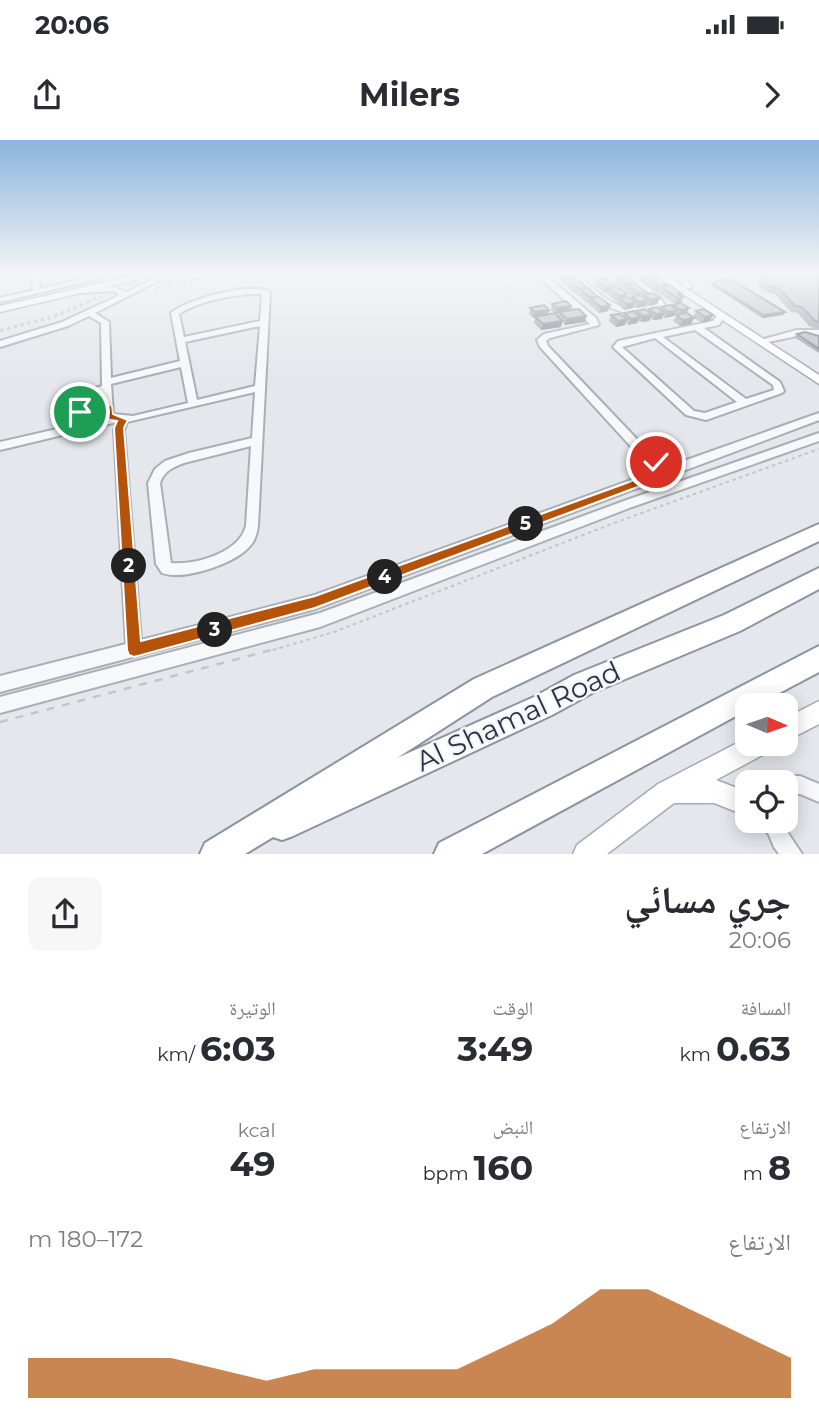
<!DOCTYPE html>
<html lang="ar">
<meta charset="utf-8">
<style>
:root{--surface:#fff;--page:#f7f7f7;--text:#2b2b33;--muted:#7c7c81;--accent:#b45309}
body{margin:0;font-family:Montserrat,"Noto Naskh Arabic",sans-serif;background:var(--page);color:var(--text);direction:rtl;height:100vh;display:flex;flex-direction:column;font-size:26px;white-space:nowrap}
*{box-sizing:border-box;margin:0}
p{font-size:23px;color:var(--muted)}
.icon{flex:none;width:38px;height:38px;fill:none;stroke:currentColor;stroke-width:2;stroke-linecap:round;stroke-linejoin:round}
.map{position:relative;height:714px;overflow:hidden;direction:ltr}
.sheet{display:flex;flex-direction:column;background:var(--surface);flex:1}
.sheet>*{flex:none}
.needle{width:46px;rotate:92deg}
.tools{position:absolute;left:735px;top:553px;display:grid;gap:14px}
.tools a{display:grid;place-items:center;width:63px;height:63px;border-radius:14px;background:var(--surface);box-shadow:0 4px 18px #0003;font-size:35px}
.pin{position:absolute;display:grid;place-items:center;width:60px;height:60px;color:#fff;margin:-30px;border:4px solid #fff;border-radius:50%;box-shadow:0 2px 7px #0007}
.km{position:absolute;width:35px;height:35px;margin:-18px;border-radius:50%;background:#222;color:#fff;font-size:19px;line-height:35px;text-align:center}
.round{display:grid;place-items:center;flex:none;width:74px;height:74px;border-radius:14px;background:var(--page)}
.head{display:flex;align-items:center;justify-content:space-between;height:119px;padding:0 28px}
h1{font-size:38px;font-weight:700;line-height:52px}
.figures{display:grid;grid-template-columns:repeat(3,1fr);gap:10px;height:119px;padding:7px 28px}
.figures div{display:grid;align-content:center}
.figures b{font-size:35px;font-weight:700}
.figures small{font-size:19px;font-weight:400}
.figures p{font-size:19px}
.chart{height:196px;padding:14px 28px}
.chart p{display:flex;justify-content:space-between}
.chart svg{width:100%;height:126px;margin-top:7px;fill:var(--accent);opacity:.7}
.status{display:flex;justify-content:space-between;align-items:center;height:49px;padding:0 35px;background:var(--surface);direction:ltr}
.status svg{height:19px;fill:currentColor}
header{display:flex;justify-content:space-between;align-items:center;height:91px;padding:0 28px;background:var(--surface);font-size:32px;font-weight:700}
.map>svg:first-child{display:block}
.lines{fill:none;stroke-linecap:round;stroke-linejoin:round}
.minor-casing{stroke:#a9aeb7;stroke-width:4}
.major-casing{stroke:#a3abb8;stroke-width:3}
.highway-casing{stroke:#8b94a3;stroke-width:4}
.path-far1{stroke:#c2c5cb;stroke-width:2;stroke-dasharray:3.5 3.5;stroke-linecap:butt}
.path{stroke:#c2c5cb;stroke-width:2.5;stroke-dasharray:8 8;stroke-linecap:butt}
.minor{fill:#f7f8fa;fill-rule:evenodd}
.major{fill:#fff;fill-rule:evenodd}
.highway{fill:#fff;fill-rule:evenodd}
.wall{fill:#a1a5ae}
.shaded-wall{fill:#83868d}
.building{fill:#bbc0ca;stroke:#83868d;stroke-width:2}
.route{fill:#b45309;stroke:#fff;stroke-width:2}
.labels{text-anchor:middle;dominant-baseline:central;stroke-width:5;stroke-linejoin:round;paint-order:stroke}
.near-street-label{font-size:28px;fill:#2b3445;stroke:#f4f6f9}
</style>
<div class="status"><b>20:06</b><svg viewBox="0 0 49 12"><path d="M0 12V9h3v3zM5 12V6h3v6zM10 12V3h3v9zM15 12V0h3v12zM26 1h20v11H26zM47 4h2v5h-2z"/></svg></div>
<header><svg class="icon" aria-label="forward" viewBox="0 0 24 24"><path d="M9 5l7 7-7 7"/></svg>Milers<svg class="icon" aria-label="share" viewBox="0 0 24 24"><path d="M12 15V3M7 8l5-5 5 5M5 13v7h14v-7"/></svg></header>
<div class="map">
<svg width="819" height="714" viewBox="0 0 819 714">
<rect width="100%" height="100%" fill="#e4e7ec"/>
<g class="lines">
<defs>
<g id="minor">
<path d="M33 134H41L39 149 105 134H119L0 162V158L35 150 32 148Z"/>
<path d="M163 134H172L95 173 109 182 111 238 180 221 171 173C187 159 251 142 270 152L258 386C257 393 255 401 250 406 235 424 183 441 162 433L156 424 148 343 155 329 165 321 189 313 252 298 255 252 127 282 124 290 141 500 315 455 667 327 645 322 540 207 537 200 544 194 590 184 536 134H544L596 178 599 185 550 198 546 201 548 206 653 316 681 322 819 273V280L315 469 0 552V536L126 504 114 290 117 282 0 310V302L105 278 102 270 80 275 71 273 70 271 74 255 102 246 101 183 89 176 68 186 0 207V201L62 182 118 156V153L113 151 80 153H77V149L114 147 126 152ZM248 154H262L260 181 184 197 179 174C199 161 225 157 248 154ZM260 186 255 246 197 260 185 202ZM181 227 188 263 133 276 113 274 111 244ZM102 253V264L81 269 83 259ZM251 306 246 386C239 413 196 425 171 423L160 343C164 331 173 327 184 323Z"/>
<path d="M569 134H577C604 158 618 176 656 164L655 160 619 134C633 134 658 152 665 165 627 188 595 161 569 134Z"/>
<path d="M675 134H682L692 146 691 148H685Z"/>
<path d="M718 174 725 176 719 185 704 188 780 242 784 251 782 253 706 280 686 275 613 207 618 201 713 181ZM695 190 773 245 774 250 746 259 663 197ZM655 198 737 262 705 273 694 271 622 207Z"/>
<path d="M797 190H819V196H797L768 202 764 199Z"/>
<path d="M819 293V301L632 367 320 487 0 573V557L320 473 624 361Z"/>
<path d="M786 636H800L819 644V662L800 654H786V642H778L779 638Z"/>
<path d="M763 681H783L788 693 802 714H779L774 707Z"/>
</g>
<g id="major">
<path d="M143 134H161L0 172V166Z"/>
<path d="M653 134H664L819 235V244Z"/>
<path d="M819 561V584L786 601V578Z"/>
<path d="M747 598V604H771L768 612 716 640 747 652V676L714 663H674L607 714H573L577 705 658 644Z"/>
<path d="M759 681H785L786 683 782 692 773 696 762 690Z"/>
</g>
<g id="highway">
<path d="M819 384V401L492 557 397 618 534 557 574 535 724 475 819 428V449L740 491 592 553 552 575 293 696 282 700 273 697 245 714H200L205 703 474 539Z"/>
<path d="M819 506V532L757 565H747V570L482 714H434L439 703Z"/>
</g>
</defs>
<!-- minor casing -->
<use href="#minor" class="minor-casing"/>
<!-- major casing -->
<use href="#major" class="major-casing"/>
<!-- highway casing -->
<use href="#highway" class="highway-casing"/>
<!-- path-far1 -->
<g class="path-far1">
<path d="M156 148 221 134"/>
<path d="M155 149 228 134"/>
<path d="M0 190 55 175 97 157"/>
<path d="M0 191 55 177 101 157"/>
<path d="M273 510 334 492 614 383 819 309"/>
</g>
<!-- path -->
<path class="path" d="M0 582 279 508"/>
<!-- minor -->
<use href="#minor" class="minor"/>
<!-- major -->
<use href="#major" class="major"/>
<!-- highway -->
<use href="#highway" class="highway"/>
</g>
<!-- wall -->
<g class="wall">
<path d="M553 134H571L575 140 597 157 610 165 608 171 599 173 589 164 590 163H587L578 155 579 154H576L567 147 568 145H566L557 138 558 137H556Z"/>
<path d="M635 134H652L683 157 681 163 675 164 659 153V151L657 152 634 136Z"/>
<path d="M755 134H819V189L810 187 798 173 791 172 775 154 763 151 758 145 760 142 754 136Z"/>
<path d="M616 136 633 144 646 154 660 158 657 164 649 166 646 164 645 166 637 168 634 166 633 168 624 170 617 164 618 161 617 162 607 154 608 152 605 153 595 145 597 139 615 145V147L626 157 631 159 633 157 625 151 626 149 624 150 614 142Z"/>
<path d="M712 143 785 172 783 175 762 178 711 145Z"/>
<path d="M552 164 586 176 585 182 565 185 562 182 561 187 541 190 534 183 535 178H533L529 174 530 168 549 170 547 175 558 177 559 173 555 174 551 170Z"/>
<path d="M673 165 689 168 687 173 694 178 691 184 680 186 673 181 677 175 675 174 674 176 665 178 663 176 662 179 653 180 650 178 649 181 641 182 638 181 637 183 628 185 626 182 625 185 616 187 609 181 611 175 623 176 624 173H635L636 171H647L649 169H660L661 167H672Z"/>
<path d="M696 171 713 175 710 181 702 183 693 177Z"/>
<path d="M797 194 819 196V213L794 197Z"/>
</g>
<!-- shaded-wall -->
<g class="shaded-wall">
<path d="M615 145 613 151 609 148 608 152 605 153 607 147Z"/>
<path d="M681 153 679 158 683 157 681 163 675 164 678 158V154Z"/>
<path d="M627 154 625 160 619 159 618 161 617 162 619 156Z"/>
<path d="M660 158 657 164 649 166 651 160Z"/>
<path d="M648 160 645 166 637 168 639 162Z"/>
<path d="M635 162 633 168 624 170 627 164Z"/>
<path d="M610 165 608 171 599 173 601 167Z"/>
<path d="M571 166 569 172 555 174 557 168Z"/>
<path d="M689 168 686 174 678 176 681 170Z"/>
<path d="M549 170 547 176 533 178 535 172Z"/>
<path d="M677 170 674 176 665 178 668 172Z"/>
<path d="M785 172 783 175 762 178 763 175Z"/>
<path d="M664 173 662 179 653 180 656 174Z"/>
<path d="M652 175 649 181 641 182 643 176Z"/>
<path d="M713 175 710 181 702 183 705 177Z"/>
<path d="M586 176 585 182 565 185 567 179Z"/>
<path d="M640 177 637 183 628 185 631 179Z"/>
<path d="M694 178 691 184 680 186 683 180Z"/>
<path d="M627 179 625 185 616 187 618 181Z"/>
<path d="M562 181 561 187 541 190 543 184Z"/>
</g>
<!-- building -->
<g class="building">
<path d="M561 134H571L576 138 568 139Z"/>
<path d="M642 134H652L667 144 659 146Z"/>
<path d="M762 134H819V182L815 181 802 167 795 166 779 148 767 146 762 139 765 137Z"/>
<path d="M623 135 634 142 626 144 616 136Z"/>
<path d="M605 138 615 145 607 147 597 139Z"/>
<path d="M729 138 785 172 763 175 712 143Z"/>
<path d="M577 139 586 147 578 148 569 141Z"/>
<path d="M635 144 647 152 639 153 627 145Z"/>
<path d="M669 145 681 153 678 154 683 157 678 158 661 147Z"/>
<path d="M617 147 627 154 619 156 609 148Z"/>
<path d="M588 148 597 156 589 157 580 149Z"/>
<path d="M652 153 660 158 651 160 644 155Z"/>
<path d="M640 155 648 160 639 162 632 157Z"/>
<path d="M599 157 610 165 601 167 591 159Z"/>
<path d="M628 157 635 162 627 164 619 159Z"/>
<path d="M566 161 571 166 557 168 552 164Z"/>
<path d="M681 163 689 168 681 170 673 165Z"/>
<path d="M544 165 549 170 535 172 530 168Z"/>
<path d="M670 165 677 170 668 172 661 167Z"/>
<path d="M657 167 664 173 656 174 649 169Z"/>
<path d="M579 169 586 176 567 179 559 172Z"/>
<path d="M645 169 652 175 643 176 636 171Z"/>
<path d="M704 169 713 175 705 177 696 171Z"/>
<path d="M633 171 640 177 631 179 624 173Z"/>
<path d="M555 173 562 181 543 184 535 177Z"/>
<path d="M687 173 694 178 683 180 676 175Z"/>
<path d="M620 174 627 179 618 181 611 175Z"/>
<path d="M805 192 819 196V209L797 194Z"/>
</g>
<!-- sky -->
<linearGradient id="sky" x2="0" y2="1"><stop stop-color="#8bb4dd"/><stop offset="0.57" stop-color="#f3f4f6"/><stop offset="1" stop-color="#f3f4f6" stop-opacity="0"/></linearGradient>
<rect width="819" height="234" fill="url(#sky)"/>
<!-- route -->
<path class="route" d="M107 263 112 266 113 274 128 280 124 288 141 501 315 456 643 337 646 316H653L662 322 655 326 656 333 651 342 315 468 134 517 129 515 127 510 114 288 117 281 105 279 103 270 80 276 75 272Z"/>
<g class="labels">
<!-- near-street labels -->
<g class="near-street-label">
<text transform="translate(518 576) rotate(-25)">Al Shamal Road</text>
</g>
</g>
</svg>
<div class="tools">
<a><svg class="needle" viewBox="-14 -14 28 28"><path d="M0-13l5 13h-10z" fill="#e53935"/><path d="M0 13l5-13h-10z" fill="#7c7c81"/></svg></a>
<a><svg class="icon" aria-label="locate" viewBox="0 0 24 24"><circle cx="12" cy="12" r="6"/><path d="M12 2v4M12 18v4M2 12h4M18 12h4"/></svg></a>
</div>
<div class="pin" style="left:80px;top:272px;background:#1e9e55"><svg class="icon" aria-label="arrive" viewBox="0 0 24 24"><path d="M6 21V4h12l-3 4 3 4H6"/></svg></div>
<div class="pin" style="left:656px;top:322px;background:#d93025"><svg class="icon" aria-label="check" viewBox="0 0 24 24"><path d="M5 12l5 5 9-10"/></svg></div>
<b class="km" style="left:129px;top:426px">2</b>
<b class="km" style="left:215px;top:490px">3</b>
<b class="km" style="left:385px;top:437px">4</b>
<b class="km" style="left:526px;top:384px">5</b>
</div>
<section class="sheet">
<div class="head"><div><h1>جري مسائي</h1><p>20:06</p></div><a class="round"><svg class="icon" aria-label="share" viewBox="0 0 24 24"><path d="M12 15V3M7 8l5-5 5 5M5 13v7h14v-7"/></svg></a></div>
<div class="figures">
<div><p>المسافة</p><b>0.63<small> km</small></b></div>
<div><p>الوقت</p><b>3:49</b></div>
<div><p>الوتيرة</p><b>6:03<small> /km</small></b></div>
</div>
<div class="figures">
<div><p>الارتفاع</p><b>8<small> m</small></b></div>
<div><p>النبض</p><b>160<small> bpm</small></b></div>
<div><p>kcal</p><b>49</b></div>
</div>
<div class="chart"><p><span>الارتفاع</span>172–180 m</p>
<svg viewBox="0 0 160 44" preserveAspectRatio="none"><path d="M0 44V30L10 30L20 30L30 30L40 34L50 38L60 34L70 34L80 34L90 34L100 26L110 18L120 6L130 6L140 14L150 22L160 30V44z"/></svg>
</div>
</section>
